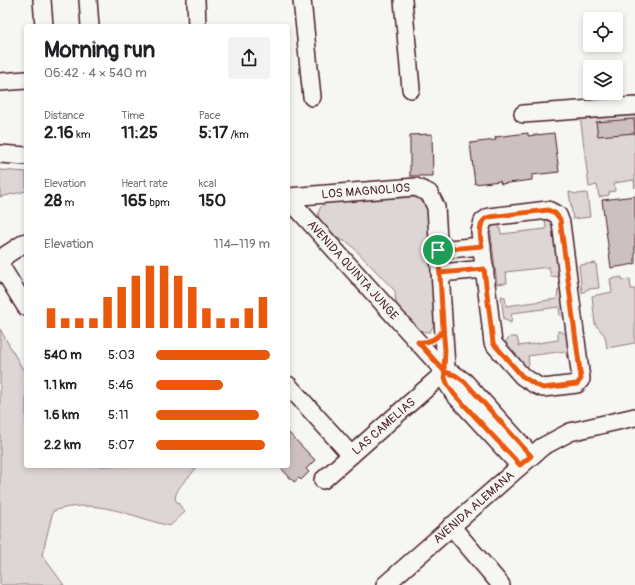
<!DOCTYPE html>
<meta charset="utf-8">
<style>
:root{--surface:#fff;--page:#f2f2f2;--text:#202124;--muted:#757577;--accent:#ea580c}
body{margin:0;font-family:Pangolin,sans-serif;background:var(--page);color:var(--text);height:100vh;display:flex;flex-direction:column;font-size:15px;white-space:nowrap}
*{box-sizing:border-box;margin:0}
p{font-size:13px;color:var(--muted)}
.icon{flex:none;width:22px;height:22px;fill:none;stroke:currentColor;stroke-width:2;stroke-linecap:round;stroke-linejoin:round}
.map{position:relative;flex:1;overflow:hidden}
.details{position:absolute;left:24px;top:24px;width:266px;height:444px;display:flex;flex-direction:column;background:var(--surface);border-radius:4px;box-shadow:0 2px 6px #0003}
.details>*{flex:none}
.buttons{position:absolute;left:583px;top:12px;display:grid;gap:8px}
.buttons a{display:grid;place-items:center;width:40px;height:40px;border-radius:4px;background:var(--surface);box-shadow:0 2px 6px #0003;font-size:20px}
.pin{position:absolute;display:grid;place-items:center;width:34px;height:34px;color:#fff;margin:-17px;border:2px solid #fff;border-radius:50%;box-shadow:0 1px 4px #0007}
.round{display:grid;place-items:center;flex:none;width:42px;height:42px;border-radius:4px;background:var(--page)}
.overview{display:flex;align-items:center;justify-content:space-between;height:68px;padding:0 20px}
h1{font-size:22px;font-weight:800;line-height:30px}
.figures{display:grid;grid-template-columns:repeat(3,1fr);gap:6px;height:68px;padding:4px 20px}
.figures div{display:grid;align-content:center}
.figures b{font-size:17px;font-weight:800}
.figures small{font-size:11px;font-weight:400}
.figures p{font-size:11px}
.chart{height:112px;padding:8px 20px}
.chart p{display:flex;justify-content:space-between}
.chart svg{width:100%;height:72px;margin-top:4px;stroke:var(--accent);stroke-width:6}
ul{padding:0 20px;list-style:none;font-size:13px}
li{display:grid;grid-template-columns:64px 48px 1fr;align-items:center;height:30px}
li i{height:10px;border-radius:5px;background:var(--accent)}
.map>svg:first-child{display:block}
.green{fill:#ddd6d5;stroke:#947a80}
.building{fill:#ccc1c0;stroke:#4a1f2b}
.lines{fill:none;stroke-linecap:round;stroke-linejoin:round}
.minor-casing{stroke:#4a1f2b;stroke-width:20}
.minor{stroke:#f6f6f2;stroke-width:17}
.route-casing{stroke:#fff;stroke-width:8}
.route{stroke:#ea580c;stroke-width:5}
.labels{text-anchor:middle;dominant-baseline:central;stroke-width:3;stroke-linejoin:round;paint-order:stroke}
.street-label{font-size:12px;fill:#4a1f2b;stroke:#f6f6f2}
</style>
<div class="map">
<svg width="635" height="585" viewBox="0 0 635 585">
<rect width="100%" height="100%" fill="#f6f6f2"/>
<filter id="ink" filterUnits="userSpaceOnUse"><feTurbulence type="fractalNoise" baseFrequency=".025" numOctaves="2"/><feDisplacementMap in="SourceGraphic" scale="8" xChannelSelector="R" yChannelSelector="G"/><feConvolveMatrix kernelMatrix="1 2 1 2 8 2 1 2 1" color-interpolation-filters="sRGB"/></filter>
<g filter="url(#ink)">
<!-- green -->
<g class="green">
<path d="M635 111V188L634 180 614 183 615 191 609 192V195L599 197 597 185 589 187 580 115Z"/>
<path d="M0 170 26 172V191L0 197Z"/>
<path d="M569 192 576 194 587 193 590 217 573 219Z"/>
<path d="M413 197C425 201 427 207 430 219L435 322 430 332C416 333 405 317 396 308L395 291 349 243 334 237 319 219 318 214 320 208 324 204 339 201Z"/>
<path d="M553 218 560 276 551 277 549 267 506 272 507 283 497 284 490 225 499 224 501 234 546 229 545 219Z"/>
<path d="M596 263 599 288 588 289 582 293 579 265Z"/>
<path d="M622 277V280L630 279 631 289H635V343L607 348 605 336 595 324 592 296 612 292 610 279Z"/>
<path d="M558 289 562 290 565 318 563 319 560 316 559 307 512 313 511 323 504 319 501 296 505 297 506 306 557 299Z"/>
<path d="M0 329 26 375V466H197C191 478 176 485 175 499L185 512 170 526C129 516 96 497 53 511L42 555 64 585H0Z"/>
<path d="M558 331C572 333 570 346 571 358L570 360 567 358 565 351 528 356 529 365 526 367 506 345V341L510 337H517L519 346 558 340Z"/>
</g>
<!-- building -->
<g class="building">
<path d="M634 119 635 133 598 136 596 122Z"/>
<path d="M528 133V136L554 133 559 172 532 175V180L501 184 500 181 475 184 470 143 496 140 495 137Z"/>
<path d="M432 134 433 176H410V135Z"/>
<path d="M635 196V264L611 268 602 200Z"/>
<path d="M288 432 315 460 306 469 309 472 301 480 299 478 294 482 279 466H288Z"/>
</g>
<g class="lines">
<defs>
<g id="minor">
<path d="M42 0 44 26"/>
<path d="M88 0 90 26"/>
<path d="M196 0 197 26"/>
<path d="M302 0 312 97"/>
<path d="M403 0 411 89"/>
<path d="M0 82 26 80"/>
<path d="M523 114 635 106"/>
<path d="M0 154 26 156"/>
<path id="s1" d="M288 197 416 187 429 193 436 207 447 383 454 394 519 465"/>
<path id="s2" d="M288 198 445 372 455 375 465 382 531 455"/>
<path d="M548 210 558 215 561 223 581 379 577 384 543 388 536 385 522 376 493 343 480 232 483 221 489 217Z"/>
<path d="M26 242 6 255 1 262 2 268 26 307"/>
<path d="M438 250 482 246"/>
<path d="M440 273 485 269"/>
<path d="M288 385 351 455"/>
<path id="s3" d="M323 480 445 372"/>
<path d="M451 526 501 585"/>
<path id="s4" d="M385 585 542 447 570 432 635 417"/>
</g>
</defs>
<!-- minor casing -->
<use href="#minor" class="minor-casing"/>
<!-- minor -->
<use href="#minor" class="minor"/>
</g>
</g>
<g class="lines" filter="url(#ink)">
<defs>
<path id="route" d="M438 250C441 283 442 316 445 350 445 359 443 368 445 377 446 384 450 389 454 394L520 465 531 456 465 382 455 375 445 372 418 342C429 343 437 339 443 330L440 273 484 269 493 343 522 376 536 385 543 388 577 384 581 379 560 219 555 213 548 210 489 217C477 221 480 237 482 246L438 250"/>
</defs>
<!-- route casing -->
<use href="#route" class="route-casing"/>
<!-- route -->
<use href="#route" class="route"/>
</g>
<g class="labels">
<!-- street labels -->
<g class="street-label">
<text stroke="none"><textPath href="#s1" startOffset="78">LOS MAGNOLIOS</textPath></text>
<text stroke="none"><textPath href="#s2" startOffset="97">AVENIDA QUINTA JUNGE</textPath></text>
<text stroke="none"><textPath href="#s3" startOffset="81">LAS CAMELIAS</textPath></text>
<text stroke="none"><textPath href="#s4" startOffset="118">AVENIDA ALEMANA</textPath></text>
</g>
</g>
</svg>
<div class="buttons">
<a><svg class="icon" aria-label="locate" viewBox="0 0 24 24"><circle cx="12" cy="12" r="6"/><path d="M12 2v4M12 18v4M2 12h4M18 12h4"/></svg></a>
<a><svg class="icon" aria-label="layers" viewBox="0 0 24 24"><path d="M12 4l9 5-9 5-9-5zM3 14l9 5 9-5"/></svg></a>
</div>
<div class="pin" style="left:438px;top:250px;background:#1e9e55"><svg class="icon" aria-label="arrive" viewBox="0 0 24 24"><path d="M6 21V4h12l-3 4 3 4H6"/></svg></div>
<section class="details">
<div class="overview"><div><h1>Morning run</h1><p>06:42 · 4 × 540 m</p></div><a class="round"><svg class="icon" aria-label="share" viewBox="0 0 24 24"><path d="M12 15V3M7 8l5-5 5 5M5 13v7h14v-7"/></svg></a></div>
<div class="figures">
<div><p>Distance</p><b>2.16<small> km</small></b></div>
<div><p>Time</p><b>11:25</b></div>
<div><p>Pace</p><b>5:17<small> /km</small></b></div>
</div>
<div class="figures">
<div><p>Elevation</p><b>28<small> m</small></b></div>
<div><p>Heart rate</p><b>165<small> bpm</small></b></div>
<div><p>kcal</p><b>150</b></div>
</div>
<div class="chart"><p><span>Elevation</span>114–119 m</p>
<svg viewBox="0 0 160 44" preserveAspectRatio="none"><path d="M5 44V32M15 44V38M25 44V38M35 44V38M45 44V25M55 44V19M65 44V12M75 44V6M85 44V6M95 44V12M105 44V19M115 44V32M125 44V38M135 44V38M145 44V32M155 44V25"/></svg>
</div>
<ul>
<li><b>540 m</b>5:03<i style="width:100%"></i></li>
<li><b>1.1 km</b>5:46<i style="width:59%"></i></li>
<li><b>1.6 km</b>5:11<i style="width:90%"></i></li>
<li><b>2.2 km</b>5:07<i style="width:96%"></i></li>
</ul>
</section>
</div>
